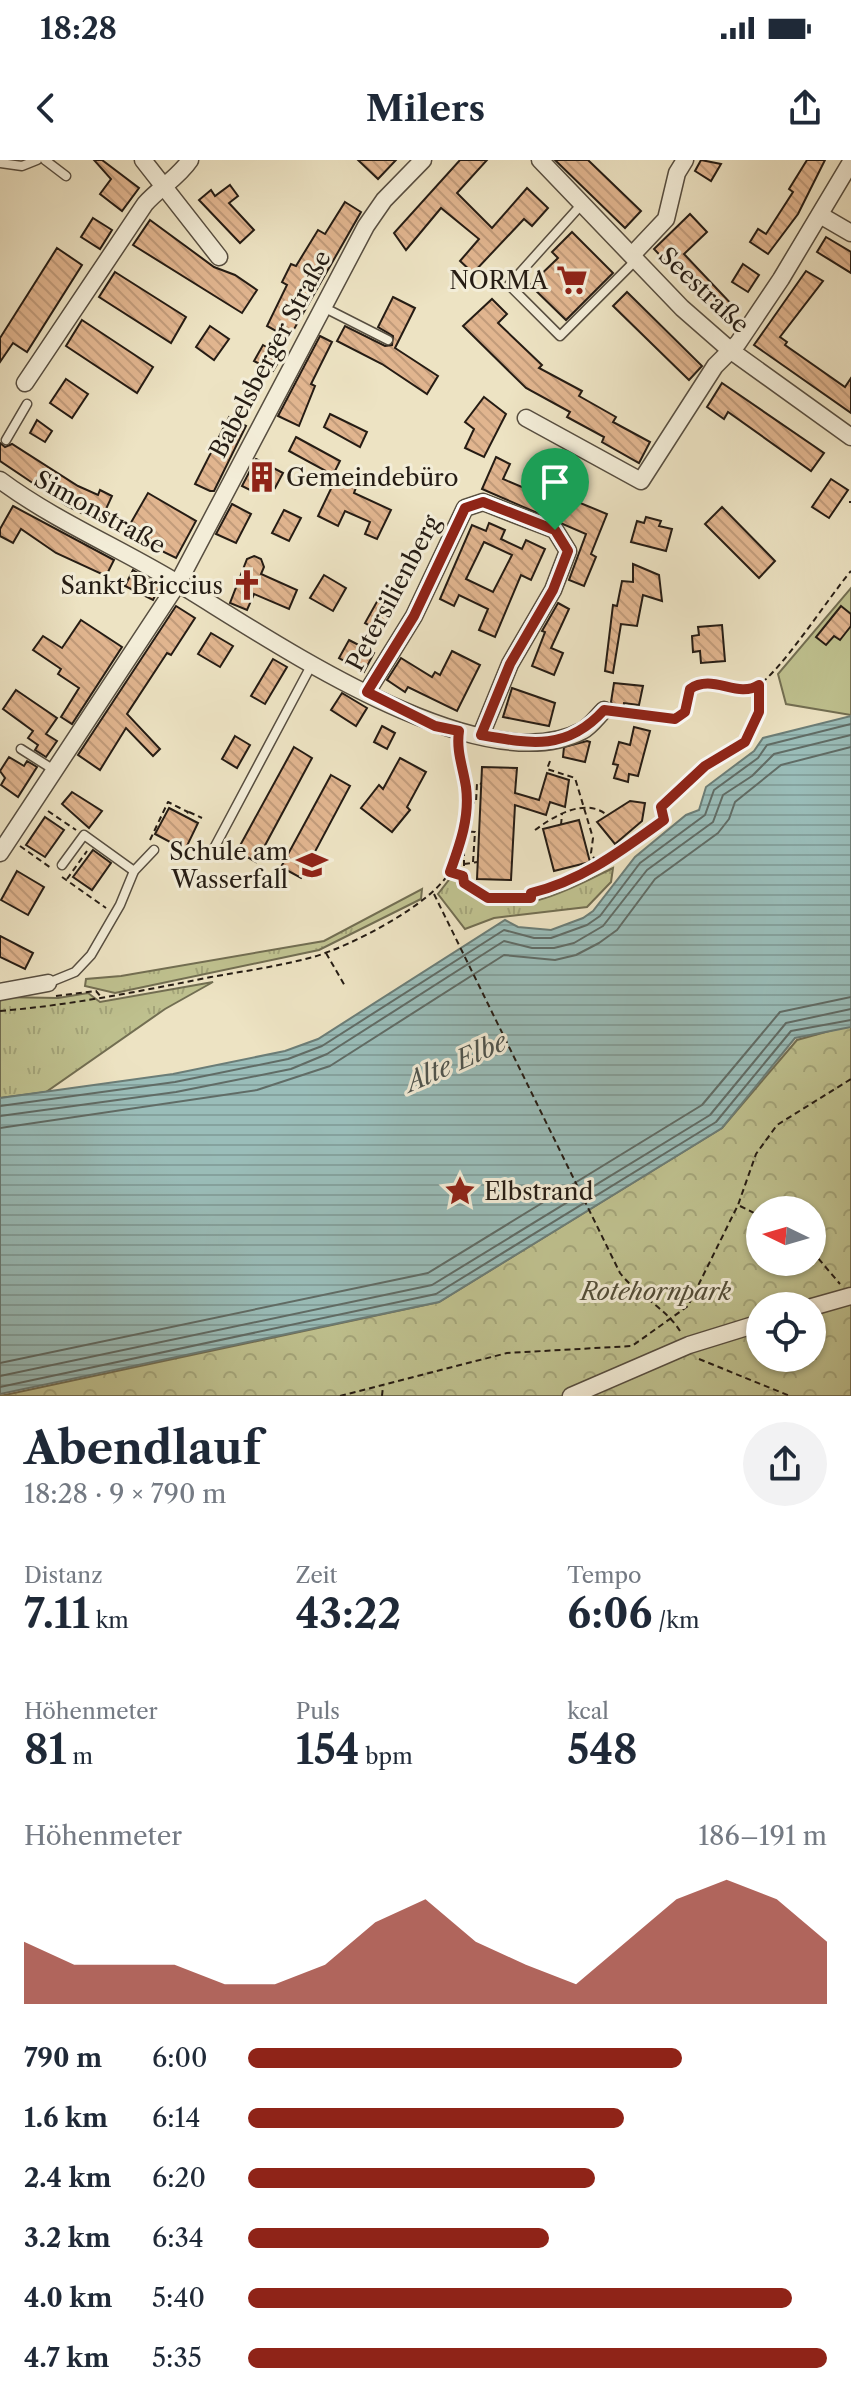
<!DOCTYPE html>
<html lang="de">
<meta charset="utf-8">
<style>
:root{--surface:#fff;--page:#f2f2f3;--text:#1f2937;--muted:#747a83;--accent:#8f2418}
body{margin:0;font-family:"Libre Caslon Text",serif;background:var(--page);color:var(--text);height:100vh;display:flex;flex-direction:column;font-size:30px;white-space:nowrap}
*{box-sizing:border-box;margin:0}
p{font-size:26px;color:var(--muted)}
.icon{flex:none;width:44px;height:44px;fill:none;stroke:currentColor;stroke-width:2;stroke-linecap:round;stroke-linejoin:round}
.map{position:relative;height:1236px;overflow:hidden}
.drawer{display:flex;flex-direction:column;background:var(--surface);flex:1}
.drawer>*{flex:none}
.needle{width:52px;rotate:275deg}
.tools{position:absolute;left:746px;top:1036px;display:grid;gap:16px}
.tools a{display:grid;place-items:center;width:80px;height:80px;border-radius:50%;background:var(--surface);box-shadow:0 2px 6px #0004;font-size:40px}
.pin{position:absolute;display:grid;place-items:center;width:68px;height:68px;color:#fff;margin:-82px -34px;border-radius:50% 50% 50% 0;rotate:-45deg;box-shadow:0 0 8px #0007}
.pin .icon{rotate:45deg}
.round{display:grid;place-items:center;flex:none;width:84px;height:84px;border-radius:42px;background:var(--page)}
.overview{display:flex;align-items:center;justify-content:space-between;height:136px;padding:0 24px}
h1{font-size:44px;font-weight:700;line-height:60px}
.figures{display:grid;grid-template-columns:repeat(3,1fr);gap:12px;height:136px;padding:8px 24px}
.figures div{display:grid;align-content:center}
.figures b{font-size:40px;font-weight:700}
.figures small{font-size:22px;font-weight:400}
.figures p{font-size:22px}
.chart{height:224px;padding:16px 24px}
.chart p{display:flex;justify-content:space-between}
.chart svg{width:100%;height:144px;margin-top:8px;fill:var(--accent);opacity:.7}
ul{padding:0 24px;list-style:none;font-size:26px}
li{display:grid;grid-template-columns:128px 96px 1fr;align-items:center;height:60px}
li i{height:20px;border-radius:10px;background:var(--accent)}
.status{display:flex;justify-content:space-between;align-items:center;height:56px;padding:0 40px;background:var(--surface);direction:ltr}
.status svg{height:22px;fill:currentColor}
header{display:flex;justify-content:space-between;align-items:center;height:104px;padding:0 24px;background:var(--surface);font-size:36px;font-weight:700}
.map>svg:first-child{display:block}
.grass{fill:url(#grass-tufts);stroke:#726e52;stroke-width:2}
.park{fill:url(#park-crowns);stroke:#726e52;stroke-width:2;fill-rule:evenodd}
.pitch{fill:#bfc18f;stroke:#726e52;stroke-width:2}
.water{fill:url(#water-rules);stroke:#6b7d77;stroke-width:2}
.lines{fill:none;stroke-linecap:round;stroke-linejoin:round}
.shore{stroke:#606c66;stroke-width:2}
.building{fill:url(#building-back-hatch);stroke:#251c14;stroke-width:2;fill-rule:evenodd}
.lane-casing{stroke:#574e40;stroke-width:11}
.street-casing{stroke:#574e40;stroke-width:19}
.path{stroke:#251c14;stroke-width:2;stroke-dasharray:6 4;stroke-linecap:butt}
.lane{stroke:#f3edd8;stroke-width:8}
.street{stroke:#f3edd8;stroke-width:16}
.route-casing{stroke:#fff;stroke-width:16}
.route{stroke:#8f2418;stroke-width:10}
.labels{text-anchor:middle;dominant-baseline:central;stroke-width:6;stroke-linejoin:round;paint-order:stroke}
.poi-label{font-size:24px;fill:#251c14;stroke:#f3edd8;text-anchor:end}
.street-label{font-size:24px;fill:#251c14;stroke:#f3edd8}
.park-label{font-size:24px;font-style:italic;fill:#534e39;stroke:#f3edd8}
.water-label{font-size:26px;font-style:italic;fill:#4e544e;stroke:#f3edd8}
</style>
<div class="status"><b>18:28</b><svg viewBox="0 0 49 12"><path d="M0 12V9h3v3zM5 12V6h3v6zM10 12V3h3v9zM15 12V0h3v12zM26 1h20v11H26zM47 4h2v5h-2z"/></svg></div>
<header><svg class="icon" aria-label="back" viewBox="0 0 24 24"><path d="M15 5l-7 7 7 7"/></svg>Milers<svg class="icon" aria-label="share" viewBox="0 0 24 24"><path d="M12 15V3M7 8l5-5 5 5M5 13v7h14v-7"/></svg></header>
<div class="map">
<svg width="851" height="1236" viewBox="0 0 851 1236">
<defs>
<pattern id="grass-tufts" width="24" height="20" patternUnits="userSpaceOnUse" patternTransform="scale(2)"><rect width="24" height="20" fill="#bfc18f"/><path d="M3 7l-1-3M5 7V3M7 7l1-3M15 17l-1-3M17 17v-4M19 17l1-3" fill="none" stroke="#a4a57a"/></pattern>
<pattern id="park-crowns" width="20" height="18" patternUnits="userSpaceOnUse" patternTransform="scale(2)"><rect width="20" height="18" fill="#bfc18f"/><path d="M2 6a3 3 0 1 1 6 0M12 15a3 3 0 1 1 6 0" fill="none" stroke="#a4a57a"/></pattern>
<pattern id="water-rules" width="6" height="5" patternUnits="userSpaceOnUse" patternTransform="scale(2)"><rect width="6" height="5" fill="#9abdb9"/><path d="M0 2.5h6" fill="none" stroke="#85a29e"/></pattern>
<pattern id="building-back-hatch" width="6" height="6" patternUnits="userSpaceOnUse" patternTransform="scale(2)"><rect width="6" height="6" fill="#e1b58f"/><path d="M-1 5l2 2M0 0l6 6M5-1l2 2" fill="none" stroke="#c19b7a"/></pattern>
</defs>
<rect width="100%" height="100%" fill="#ede3c3"/>
<filter id="stains"><feTurbulence type="fractalNoise" baseFrequency=".0025" numOctaves="4"/><feColorMatrix values="0 0 0 0 .2 0 0 0 0 .09 0 0 0 0 .02 0 0 0 .5 -.17"/></filter>
<radialGradient id="worn" r=".72"><stop offset=".6" stop-color="#630" stop-opacity="0"/><stop offset="1" stop-color="#630" stop-opacity=".3"/></radialGradient>
<!-- grass -->
<g class="grass">
<path d="M613 708 611 722 587 747 494 758 465 769 438 734 452 716C460 722 468 731 476 736 520 759 574 727 613 708Z"/>
<path d="M422 729 421 739 319 790 115 833 85 826 86 819 121 816 324 781Z"/>
<path d="M213 822 165 849 46 932 0 938V837L58 838 88 833 100 842Z"/>
</g>
<!-- park -->
<path class="park" d="M851 865V1236H0L439 1142 722 968 797 880ZM760 1050H812V1102H760ZM760 1146H812V1198H760Z"/>
<!-- pitch -->
<path class="pitch" d="M851 428V555L786 544 778 514Z"/>
<!-- water -->
<path class="water" d="M851 556V867L795 878 722 968 439 1142 0 1234V938L173 914 285 891 318 879 505 760 518 767 551 770 583 758 593 751 635 697 686 655 699 650 706 627 754 591 763 578Z"/>
<g class="lines">
<!-- shore -->
<g class="shore">
<path d="M0 946 175 922 288 899 322 886 504 770 534 778H551L587 765 600 756 640 703 705 655 714 630 758 598 767 585 851 564"/>
<path d="M0 956 176 932 291 909 327 894 504 781 532 788H554L574 783 603 766 647 710 713 662 723 635 752 616 774 594 851 575"/>
<path d="M0 968 257 930 330 906 504 795 555 800 576 795 599 783 617 770 655 719 718 673 729 659 735 642 781 605 851 587"/>
<path d="M0 1203 428 1113 702 945 780 852 851 837"/>
<path d="M0 1216 432 1125 710 955 786 863 851 849"/>
<path d="M0 1227 436 1134 716 962 791 871 851 860"/>
</g>
</g>
<!-- building -->
<g class="building">
<path d="M94 0H102L139 28 122 51 100 34 111 19Z"/>
<path d="M358 0H396L378 19Z"/>
<path d="M460 0H487L457 33 492 68 527 28 548 48 532 66 524 59 473 113 460 101 479 79 441 48 406 90 394 73Z"/>
<path d="M555 0H588L641 51 625 68Z"/>
<path d="M701 0 721 4 711 21 695 11Z"/>
<path d="M807 0H825L798 54 768 94 750 82 758 69 766 74 793 32 789 29Z"/>
<path d="M230 25 238 36 229 43 254 70 240 83 199 40 211 30 215 36Z"/>
<path d="M345 42 361 52 289 178 267 166 287 125 282 122 291 104 296 106 318 70 325 74Z"/>
<path d="M690 54 707 72 684 94 736 149 723 161 654 89Z"/>
<path d="M93 58 112 70 100 89 81 77Z"/>
<path d="M150 60 214 107 235 115 257 130 242 153 133 85Z"/>
<path d="M572 72 613 113 566 160 530 125 558 98 552 92Z"/>
<path d="M826 77 851 92V113L817 92Z"/>
<path d="M57 88 82 105 27 192 13 183 0 202V178Z"/>
<path d="M743 104 759 115 748 132 732 122Z"/>
<path d="M806 111 823 121 780 177 787 182 785 185 845 227 851 218V253L754 185Z"/>
<path d="M115 112 186 157 171 183 99 137Z"/>
<path d="M627 132 702 206 689 220 613 146Z"/>
<path d="M393 137 415 148 395 188 438 216 427 234 382 204 337 181 345 166 385 186 392 185 393 176 378 167Z"/>
<path d="M492 139 507 154 498 163 542 205 539 208 582 231 579 236 616 257 613 262 650 282 639 303 602 282 604 277 567 257 570 252 526 228 463 166Z"/>
<path d="M82 160 153 207 137 233 66 186Z"/>
<path d="M210 166 229 179 214 200 196 187Z"/>
<path d="M320 176 332 182 311 224 315 226 299 266 278 256Z"/>
<path d="M263 185 282 196 273 211 254 201Z"/>
<path d="M66 219 88 234 72 258 50 243Z"/>
<path d="M722 223 824 293 811 311 728 252 724 259 707 247Z"/>
<path d="M484 237 506 254 484 297 465 288 474 269 465 262Z"/>
<path d="M330 254 367 272 360 287 324 267Z"/>
<path d="M229 257 246 266 214 331H210L195 324Z"/>
<path d="M37 260 52 271 45 282 30 273Z"/>
<path d="M296 277 340 301 333 315 289 291Z"/>
<path d="M0 283 5 287 12 284 78 326 98 335 100 330 112 336 100 362 67 346 0 301Z"/>
<path d="M496 297 510 304 503 319 536 333 544 312 574 325 568 338 607 354 591 394 596 397 584 426 569 420 586 374 482 329Z"/>
<path d="M256 299 283 313 275 328 261 320 254 332 242 326Z"/>
<path d="M337 316 357 325 354 333 391 350 377 379 365 374 370 362 345 351 338 366 318 356Z"/>
<path d="M831 319 848 330 829 358 812 347Z"/>
<path d="M148 333 196 361 176 398 125 373Z"/>
<path d="M232 344 251 354 236 383 216 374Z"/>
<path d="M13 346 114 400 106 416 56 393 21 369 13 383 0 376V369Z"/>
<path d="M722 347 775 401 759 418 705 364Z"/>
<path d="M284 350 301 358 289 381 272 373Z"/>
<path d="M646 357 661 361 659 366 672 369 666 391 631 382 637 361 644 363Z"/>
<path d="M489 363 505 370 501 379 522 389 526 380 545 389 531 420 521 415 495 477 479 470 488 449 459 435 454 446 440 439 472 365 486 371ZM484 382 512 395 493 432 466 419Z"/>
<path d="M254 396 261 399 264 407 261 414 297 430 289 449 254 434 247 450 230 443 247 399Z"/>
<path d="M633 404 659 415 662 441 643 435 637 466 621 464 613 513 605 511 613 445 617 446 622 421 633 422Z"/>
<path d="M133 410 160 426 153 440 125 426Z"/>
<path d="M324 415 346 428 333 451 310 438Z"/>
<path d="M379 438 395 447 381 472 365 463Z"/>
<path d="M558 443 569 449 551 488 563 493 554 515 532 506 545 472 542 471Z"/>
<path d="M176 446 195 458 171 495 167 493 127 554 160 589 153 596 126 568 100 610 78 595Z"/>
<path d="M841 446 851 454V466L840 480 834 476 826 485 816 477Z"/>
<path d="M81 460 122 487 72 564 61 557 79 528 58 514 61 509 33 490 43 476 62 488Z"/>
<path d="M722 465 725 501 701 503 700 491 693 492 692 476 699 475 698 467Z"/>
<path d="M211 473 233 486 220 507 198 494Z"/>
<path d="M349 480 374 493 364 512 339 498Z"/>
<path d="M452 491 480 505 457 551 408 527 405 532 387 520 401 498 432 517 435 512 440 515Z"/>
<path d="M273 499 287 507 265 544 251 536Z"/>
<path d="M614 523 643 526 639 545 624 543 623 550 615 548 611 542Z"/>
<path d="M512 528 555 543 549 566 503 557Z"/>
<path d="M16 530 57 558 46 574 57 581 46 597 35 590 38 585 28 578 33 571 3 549Z"/>
<path d="M342 533 367 548 356 566 331 550Z"/>
<path d="M382 566 395 573 387 589 374 582Z"/>
<path d="M634 567 650 571 638 616 629 614 628 622 614 618 618 605 613 604 619 582 630 585Z"/>
<path d="M235 576 250 585 237 608 222 599Z"/>
<path d="M587 581 590 582 585 602 563 597 564 587Z"/>
<path d="M294 587 312 598 256 702 237 691Z"/>
<path d="M9 597 24 606 27 601 37 607 18 637 1 625 5 618 0 611Z"/>
<path d="M400 598 426 612 407 647 410 650 392 672 361 648 379 625 383 629Z"/>
<path d="M482 607 517 608 515 633 539 640 547 613 569 620 565 647 550 642 546 655 515 645 511 720 477 719Z"/>
<path d="M331 615 350 626 301 718 281 707Z"/>
<path d="M72 632 102 651 89 668 62 644Z"/>
<path d="M630 641 645 643 642 661 615 684 597 662Z"/>
<path d="M169 648 198 663 185 690 155 674Z"/>
<path d="M45 657 64 670 45 697 26 685Z"/>
<path d="M579 660 590 702 554 711 543 669Z"/>
<path d="M93 690 111 703 92 730 73 717Z"/>
<path d="M17 711 44 727 28 755 1 740Z"/>
<path d="M0 776 33 793 25 809 0 797Z"/>
</g>
<g class="lines">
<defs>
<g id="lane">
<path d="M45 0 66 16"/>
<path d="M0 3 22 6 37 0"/>
<path d="M581 45 509 125 560 176 636 100"/>
<path d="M323 147 388 180"/>
<path d="M6 280 27 244"/>
<path d="M21 589 54 610"/>
<path d="M212 692 312 504"/>
<path d="M62 705 84 675 134 711"/>
<path d="M48 823 75 812 91 795 120 745 134 711 154 690"/>
</g>
<g id="street">
<path d="M143 0 219 97"/>
<path d="M540 0 682 148 730 190 851 277"/>
<path d="M820 55 851 73"/>
<path d="M632 95 666 59 677 13 685 0"/>
<path d="M25 223 145 44C159 28 178 18 190 0"/>
<path d="M526 258 641 321 715 206 738 183 781 119 851 2"/>
<path d="M0 320C55 361 120 388 179 424 267 477 479 625 582 571 591 566 597 557 604 550"/>
<path d="M367 532 414 456 465 348 483 342 555 370 568 391 553 430 510 504 481 575"/>
<path d="M0 693 178 423 366 66 384 40 423 0"/>
<path d="M0 832 48 823"/>
<path d="M812 1147 851 1136"/>
<path d="M571 1236 689 1185 760 1163"/>
</g>
</defs>
<!-- lane casing -->
<use href="#lane" class="lane-casing"/>
<!-- street casing -->
<use href="#street" class="street-casing"/>
<!-- path -->
<g class="path">
<path d="M849 342H851"/>
<path d="M617 552 675 559 685 552C698 490 726 546 756 527 781 512 828 438 851 411"/>
<path d="M550 601 547 609 575 618 593 678 591 693 598 705"/>
<path d="M469 642 476 643 477 623 482 624"/>
<path d="M48 651 76 670"/>
<path d="M189 652 202 658"/>
<path d="M561 665 562 654"/>
<path d="M535 670C554 656 585 637 607 655"/>
<path d="M150 680 168 642 188 652 185 657"/>
<path d="M20 686 51 708"/>
<path d="M473 702 475 672 464 671V723C486 741 503 739 531 738V733C583 720 621 691 664 660L661 647 705 606 745 582 759 552V525"/>
<path d="M464 704 478 702"/>
<path d="M450 712 462 716"/>
<path d="M62 717 106 748"/>
<path d="M67 719 87 691"/>
<path d="M434 734 620 1113C637 1135 666 1148 680 1171"/>
<path d="M326 793 345 826"/>
<path d="M56 836 96 831 102 838"/>
<path d="M0 851C72 845 141 831 211 817 245 811 280 806 313 797 349 787 433 744 450 711 476 659 463 637 457 586"/>
<path d="M740 1046 760 1056"/>
<path d="M812 1091 840 1124"/>
<path d="M699 1199 790 1236"/>
<path d="M340 1236 507 1193 632 1186 688 1146 738 1045 756 994 777 965 851 919"/>
<path d="M382 1236 383 1226"/>
</g>
<!-- lane -->
<use href="#lane" class="lane"/>
<!-- street -->
<use href="#street" class="street"/>
</g>
<g class="lines">
<defs>
<path id="route" d="M483 342 555 370 568 391 553 430 510 504 481 575C531 584 567 591 604 550L675 559 685 552 690 529C713 513 737 539 759 525V552L745 582 705 606 661 647 664 660C621 691 583 720 531 733V738H488L464 723 463 716 450 712C460 684 470 657 466 627 463 607 456 591 459 571L435 566 367 532 414 456 465 348Z"/>
</defs>
<!-- route casing -->
<use href="#route" class="route-casing"/>
<!-- route -->
<use href="#route" class="route"/>
</g>
<!-- icons -->
<defs>
<symbol id="supermarket-bare" viewBox="-9 -9 18 18"><path d="M-6-5.5h2.5l.6 2H6L4.5 2H-2.5L-4.4-4H-6ZM-1.5 3.2a1.3 1.3 0 1 0 .1 0ZM3 3.2a1.3 1.3 0 1 0 .1 0Z" fill="#8f2418" stroke="#f3edd8" stroke-width="2.5" paint-order="stroke"/></symbol>
<symbol id="building-bare" viewBox="-9 -9 18 18"><path d="M-4-6H4V6H1V3H-1V6H-4ZM-2.5-4.3h1.7v1.8h-1.7ZM.8-4.3h1.7v1.8H.8ZM-2.5-1h1.7V.8h-1.7ZM.8-1h1.7V.8H.8Z" fill="#8f2418" stroke="#f3edd8" stroke-width="2.5" paint-order="stroke"/></symbol>
<symbol id="church-bare" viewBox="-9 -9 18 18"><path d="M-1.2-6h2.4v3.5h3.3v2.4h-3.3V6h-2.4V-.1h-3.3v-2.4h3.3Z" fill="#8f2418" stroke="#f3edd8" stroke-width="2.5" paint-order="stroke"/></symbol>
<symbol id="school-bare" viewBox="-9 -9 18 18"><path d="M0-5L7-2L0 1L-7-2ZM-4 1L0 2.5L4 1V4Q0 6-4 4Z" fill="#8f2418" stroke="#f3edd8" stroke-width="2.5" paint-order="stroke"/></symbol>
<symbol id="sight-bare" viewBox="-9 -9 18 18"><path d="M0-6L1.8-2.2L6-1.7L2.9 1.2L3.7 5.4L0 3.3L-3.7 5.4L-2.9 1.2L-6-1.7L-1.8-2.2Z" fill="#8f2418" stroke="#f3edd8" stroke-width="2.5" paint-order="stroke"/></symbol>
</defs>
<g fill-rule="evenodd">
<use href="#supermarket-bare" x="550" y="98" width="44" height="44"/>
<use href="#building-bare" x="240" y="295" width="44" height="44"/>
<use href="#church-bare" x="225" y="403" width="44" height="44"/>
<use href="#school-bare" x="290" y="683" width="44" height="44"/>
<use href="#sight-bare" x="438" y="1009" width="44" height="44"/>
</g>
<g class="labels">
<!-- poi labels -->
<g class="poi-label">
<text x="548" y="120">NORMA</text>
<text x="286" y="317" text-anchor="start">Gemeindebüro</text>
<text x="223" y="425">Sankt Briccius</text>
<text x="288" y="691">Schule am<tspan x="288" dy="28">Wasserfall</tspan></text>
<text x="484" y="1031" text-anchor="start">Elbstrand</text>
</g>
<!-- street labels -->
<g class="street-label">
<text transform="translate(704 130) rotate(43)">Seestraße</text>
<text transform="translate(270 194) rotate(-62)">Babelsberger Straße</text>
<text transform="translate(100 352) rotate(29)">Simonstraße</text>
<text transform="translate(393 433) rotate(-62)">Petersilienberg</text>
</g>
<!-- park labels -->
<g class="park-label">
<text x="656" y="1131">Rotehornpark</text>
</g>
<!-- water labels -->
<g class="water-label">
<text transform="translate(456 902) rotate(-24)">Alte Elbe</text>
</g>
</g>
<rect width="100%" height="100%" filter="url(#stains)"/>
<rect width="100%" height="100%" fill="url(#worn)"/>
</svg>
<div class="tools">
<a><svg class="needle" viewBox="-14 -14 28 28"><path d="M0-13l5 13h-10z" fill="#e53935"/><path d="M0 13l5-13h-10z" fill="#747a83"/></svg></a>
<a><svg class="icon" aria-label="locate" viewBox="0 0 24 24"><circle cx="12" cy="12" r="6"/><path d="M12 2v4M12 18v4M2 12h4M18 12h4"/></svg></a>
</div>
<div class="pin" style="left:555px;top:370px;background:#1e9e55"><svg class="icon" aria-label="arrive" viewBox="0 0 24 24"><path d="M6 21V4h12l-3 4 3 4H6"/></svg></div>
</div>
<section class="drawer">
<div class="overview"><div><h1>Abendlauf</h1><p>18:28 · 9 × 790 m</p></div><a class="round"><svg class="icon" aria-label="share" viewBox="0 0 24 24"><path d="M12 15V3M7 8l5-5 5 5M5 13v7h14v-7"/></svg></a></div>
<div class="figures">
<div><p>Distanz</p><b>7.11<small> km</small></b></div>
<div><p>Zeit</p><b>43:22</b></div>
<div><p>Tempo</p><b>6:06<small> /km</small></b></div>
</div>
<div class="figures">
<div><p>Höhenmeter</p><b>81<small> m</small></b></div>
<div><p>Puls</p><b>154<small> bpm</small></b></div>
<div><p>kcal</p><b>548</b></div>
</div>
<div class="chart"><p><span>Höhenmeter</span>186–191 m</p>
<svg viewBox="0 0 160 44" preserveAspectRatio="none"><path d="M0 44V25L10 32L20 32L30 32L40 38L50 38L60 32L70 19L80 12L90 25L100 32L110 38L120 25L130 12L140 6L150 12L160 25V44z"/></svg>
</div>
<ul>
<li><b>790 m</b>6:00<i style="width:75%"></i></li>
<li><b>1.6 km</b>6:14<i style="width:65%"></i></li>
<li><b>2.4 km</b>6:20<i style="width:60%"></i></li>
<li><b>3.2 km</b>6:34<i style="width:52%"></i></li>
<li><b>4.0 km</b>5:40<i style="width:94%"></i></li>
<li><b>4.7 km</b>5:35<i style="width:100%"></i></li>
</ul>
</section>
